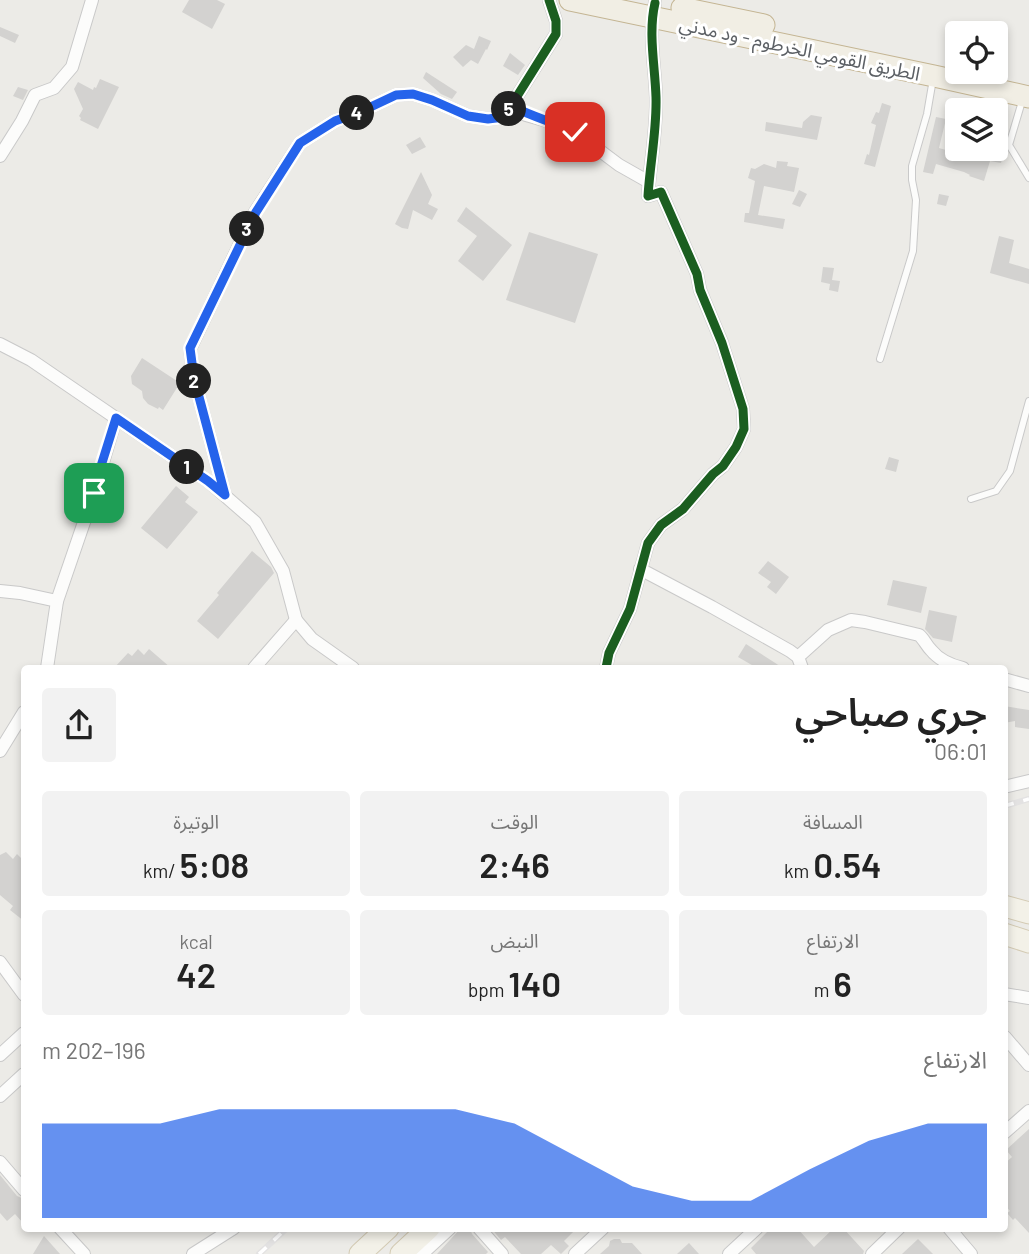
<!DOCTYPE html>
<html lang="ar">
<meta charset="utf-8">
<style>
:root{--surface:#fff;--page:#f2f2f2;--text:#222;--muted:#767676;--accent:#2563eb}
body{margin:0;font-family:Barlow,"Noto Sans Arabic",sans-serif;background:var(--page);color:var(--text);direction:rtl;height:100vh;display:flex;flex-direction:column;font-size:26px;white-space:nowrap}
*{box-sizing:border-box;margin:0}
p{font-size:23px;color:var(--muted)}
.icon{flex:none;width:38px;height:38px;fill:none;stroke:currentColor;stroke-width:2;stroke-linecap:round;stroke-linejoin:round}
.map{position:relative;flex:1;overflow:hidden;direction:ltr}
.sheet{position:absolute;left:21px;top:665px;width:987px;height:567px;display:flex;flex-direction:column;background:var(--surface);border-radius:7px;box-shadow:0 4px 10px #0003;direction:rtl}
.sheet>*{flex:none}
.controls{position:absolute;left:945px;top:21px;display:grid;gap:14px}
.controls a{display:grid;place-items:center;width:63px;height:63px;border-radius:7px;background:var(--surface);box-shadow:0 4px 10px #0003;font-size:35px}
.pin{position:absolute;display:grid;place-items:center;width:60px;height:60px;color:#fff;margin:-30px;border-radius:14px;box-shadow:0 4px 10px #0006}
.km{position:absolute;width:35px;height:35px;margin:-18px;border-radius:50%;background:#222;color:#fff;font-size:19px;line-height:35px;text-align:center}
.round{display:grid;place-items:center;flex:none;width:74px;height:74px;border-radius:7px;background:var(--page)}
.head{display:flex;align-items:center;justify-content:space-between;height:119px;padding:0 21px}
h1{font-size:38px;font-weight:600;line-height:52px}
.metrics{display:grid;grid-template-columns:repeat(3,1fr);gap:10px;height:119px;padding:7px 21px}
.metrics div{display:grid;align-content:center;border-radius:7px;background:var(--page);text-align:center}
.metrics b{font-size:35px;font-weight:600}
.metrics small{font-size:19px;font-weight:400}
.metrics p{font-size:19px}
.chart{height:196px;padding:14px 21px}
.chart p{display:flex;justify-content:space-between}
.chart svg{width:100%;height:126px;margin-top:7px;fill:var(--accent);opacity:.7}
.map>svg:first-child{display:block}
.building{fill:#d3d2d0}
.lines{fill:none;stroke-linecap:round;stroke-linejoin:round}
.service-casing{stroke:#c9c9c9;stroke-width:8}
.minor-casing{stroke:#c9c9c9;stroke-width:14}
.primary-casing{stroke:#d4cbb4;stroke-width:23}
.trunk-casing{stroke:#c4b593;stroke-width:23}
.service{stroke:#fcfcfb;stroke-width:6}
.minor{stroke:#fcfcfb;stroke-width:12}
.primary{stroke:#f3f1e8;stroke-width:21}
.trunk{stroke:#f1eee4;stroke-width:21}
.rail-casing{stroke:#e3e2e2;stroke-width:6}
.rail{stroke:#fff;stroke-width:3.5;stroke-dasharray:10;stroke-linecap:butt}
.cycleway-casing{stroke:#fff;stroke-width:13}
.cycleway{stroke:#1b5e20;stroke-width:9}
.route-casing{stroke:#fff;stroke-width:14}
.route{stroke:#2563eb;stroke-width:9}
.labels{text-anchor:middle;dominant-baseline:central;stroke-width:6;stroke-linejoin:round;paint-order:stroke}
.street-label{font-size:19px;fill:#5c6065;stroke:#fff}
</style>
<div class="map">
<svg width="1029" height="1254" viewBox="0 0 1029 1254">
<rect width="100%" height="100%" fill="#ecebe7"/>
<!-- building -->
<g class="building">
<path d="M189 0H217L225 4 212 29 182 12Z"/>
<path d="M0 27 19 35 15 43 0 36Z"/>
<path d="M479 36 491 41 487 50 486 49 478 64 471 60 463 67 453 57 466 45 474 49Z"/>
<path d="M510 53 525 65 518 75 503 66Z"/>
<path d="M426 72 457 92 452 99 441 94 423 78Z"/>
<path d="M100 79 119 87 98 129 80 120 81 118 79 116 83 109 74 89 78 82 93 90 94 87 96 88Z"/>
<path d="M18 87 28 90 23 100 13 96Z"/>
<path d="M882 103 891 106 875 167 864 164 867 154 869 155 876 125 871 123 876 112 879 113Z"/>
<path d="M811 115 822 117 817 140 765 131 766 122 802 128 803 122Z"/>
<path d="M936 117 946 119 939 148 956 153 957 150 981 156 983 149 1003 155 1001 163 990 161 984 181 969 176 970 175 964 172 936 164 933 174 923 172Z"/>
<path d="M420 137 426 147 412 154 406 145Z"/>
<path d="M777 161 788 162 787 166 799 168 794 192 764 186 758 215 785 219 783 229 744 222 745 213H749L755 181 748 178 751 168 755 169 764 164 776 168Z"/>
<path d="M421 172 432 195 428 204 438 209 432 220 413 210 408 229 402 228 395 224Z"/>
<path d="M799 190 807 194 800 207 792 204Z"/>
<path d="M939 194 949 196 946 206 937 204Z"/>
<path d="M466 207 512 245 483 281 458 261 477 236 457 221Z"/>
<path d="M529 232 598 254 575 323 506 300Z"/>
<path d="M999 236 1014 240 1009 263 1029 269V284L990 273Z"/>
<path d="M823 267 834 268 832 280 840 281 838 292 829 290 830 284 821 282Z"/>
<path d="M142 358 180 383 163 410 159 407 158 409 148 404 143 398 142 391 132 384 131 376Z"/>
<path d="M889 457 899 460 896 472 885 469Z"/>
<path d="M176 486 189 497 185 502 198 512 167 549 141 528Z"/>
<path d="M252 551 271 567 274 573 218 639 197 621 219 595 217 593Z"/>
<path d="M768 561 789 577 776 594 767 587 771 582 758 573Z"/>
<path d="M893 580 927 587 921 613 887 605Z"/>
<path d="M929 610 957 616 952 642 933 638 925 629Z"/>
<path d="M746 644 783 668H757L738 657Z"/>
<path d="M138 649 144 655 149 649 171 668H114L128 653 132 656Z"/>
<path d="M1004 706 1029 710V729L1015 727V721L1004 723Z"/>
<path d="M6 852 13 859 17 854 24 861V921L10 910 13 906 0 895V855Z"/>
<path d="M1029 1129V1233L1015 1218 1013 1220 1007 1213 1010 1211 1004 1204V1164L1012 1157 1006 1150Z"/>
<path d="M0 1175 17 1196 24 1199V1224L15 1214 7 1221 0 1213Z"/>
<path d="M461 1228H470L472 1234 488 1252 486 1254H437Z"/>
<path d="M491 1228H577L564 1241 569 1246 561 1254 551 1245 541 1254H521L505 1237 501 1240Z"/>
<path d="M771 1228H797L814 1247 834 1228H843L864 1251 863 1254H756L751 1248Z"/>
<path d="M44 1236 60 1254H33Z"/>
<path d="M614 1239H620L622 1243H632L642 1254H600L609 1246 610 1241Z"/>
<path d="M918 1239 933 1254H902Z"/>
<path d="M689 1243 699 1254H677Z"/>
</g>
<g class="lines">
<defs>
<g id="service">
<path d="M1023 98 1009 145 1029 178"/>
<path d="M880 359 913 251 916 200 912 180V166L927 114 933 79"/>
<path d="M971 499 996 491 1010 471 1029 401"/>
</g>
<g id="minor">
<path d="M511 106 526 115 558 124 575 132 619 165 649 182"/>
<path d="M0 156 22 121 35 95 54 88 72 67 92 0"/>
<path d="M0 344 31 360 208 481 255 522 283 571 296 620 312 639 353 668"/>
<path d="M225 495 194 378 190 349 255 212 300 143 335 121 362 111 396 95 413 94 432 100 468 116 488 119 504 117 556 34V21L549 0"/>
<path d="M640 569 712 607 790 651 798 657 802 668"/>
<path d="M0 591 20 593 57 601"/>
<path d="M798 657 828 630 851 620 865 622 919 635C924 639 926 645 931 650 939 660 950 665 963 668"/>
<path d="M47 668 57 601 94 493 116 418"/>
<path d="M254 668 296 620"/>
<path d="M606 668 609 653 630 609 648 543 661 525 683 509 713 474 723 466 736 447 744 429 743 409 722 343 700 290 697 274 661 192 648 196C650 163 657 130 656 97 655 66 648 33 655 3"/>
<path d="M1004 679 1029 686"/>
<path d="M0 751 24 712"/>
<path d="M1004 787 1029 781"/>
<path d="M0 962 24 995"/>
<path d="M1004 994 1029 998"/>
<path d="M1005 1037 1029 1065"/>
<path d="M0 1055 24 1033"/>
<path d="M0 1096 24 1074"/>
<path d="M1004 1133 1029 1111"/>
<path d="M0 1162 24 1190"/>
<path d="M60 1228 84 1254"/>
<path d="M479 1228 502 1254"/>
<path d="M949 1228 971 1254"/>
<path d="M193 1254 234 1228"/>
<path d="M422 1254 450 1228"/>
<path d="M575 1254 603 1228"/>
<path d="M729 1254 757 1228"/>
<path d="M872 1254 899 1228"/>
</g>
<g id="primary">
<path d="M1004 906 1029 913"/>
<path d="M1004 934 1029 942"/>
<path d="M360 1254 388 1228"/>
<path d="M401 1254 429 1228"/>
</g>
<g id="trunk">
<path d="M570 0 934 76 1029 97"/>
<path d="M682 8 764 25"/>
</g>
</defs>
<!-- service casing -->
<use href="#service" class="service-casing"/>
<!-- minor casing -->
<use href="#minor" class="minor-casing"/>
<!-- primary casing -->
<use href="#primary" class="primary-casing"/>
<!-- trunk casing -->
<use href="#trunk" class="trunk-casing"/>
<!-- service -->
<use href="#service" class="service"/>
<!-- minor -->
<use href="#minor" class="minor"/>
<!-- primary -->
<use href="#primary" class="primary"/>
<!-- trunk -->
<use href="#trunk" class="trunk"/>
<defs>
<g id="rail">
<path d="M1004 806 1029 799"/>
<path d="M259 1254 287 1228"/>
</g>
</defs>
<!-- rail casing -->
<use href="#rail" class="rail-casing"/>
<!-- rail -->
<use href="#rail" class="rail"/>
<defs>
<g id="cycleway">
<path d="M225 495 194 378 190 349 255 212 300 143 335 121 362 111 396 95 413 94 432 100 468 116 488 119 504 117 556 34V21L549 0"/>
<path d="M606 668 609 653 630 609 648 543 661 525 683 509 713 474 723 466 736 447 744 429 743 409 722 343 700 290 697 274 661 192 648 196C650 163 657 130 656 97 655 66 648 33 655 3"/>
</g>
</defs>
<!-- cycleway casing -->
<use href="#cycleway" class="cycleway-casing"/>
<!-- cycleway -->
<use href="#cycleway" class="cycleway"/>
</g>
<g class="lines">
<defs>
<path id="route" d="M94 493 101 466 116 418 208 481 225 495 194 378 190 348 256 212 300 143 335 121 362 111 396 95 413 94 432 100 468 116 488 119 504 117 512 106C532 117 554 122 575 132"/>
</defs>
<!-- route casing -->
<use href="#route" class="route-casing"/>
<!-- route -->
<use href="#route" class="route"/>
</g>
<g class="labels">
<!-- street labels -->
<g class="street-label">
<text transform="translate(800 48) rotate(12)">الطريق القومي الخرطوم - ود مدني</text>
</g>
</g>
</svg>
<div class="controls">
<a><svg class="icon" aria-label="locate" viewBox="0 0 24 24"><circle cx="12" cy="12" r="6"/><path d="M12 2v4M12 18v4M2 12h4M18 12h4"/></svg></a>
<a><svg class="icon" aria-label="layers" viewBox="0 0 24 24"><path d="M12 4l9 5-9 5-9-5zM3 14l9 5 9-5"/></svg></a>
</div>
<div class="pin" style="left:94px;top:493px;background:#1e9e55"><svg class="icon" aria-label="arrive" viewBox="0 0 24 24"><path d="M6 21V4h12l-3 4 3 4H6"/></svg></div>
<div class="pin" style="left:575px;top:132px;background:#d93025"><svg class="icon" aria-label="check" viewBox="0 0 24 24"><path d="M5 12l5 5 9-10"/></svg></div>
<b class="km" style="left:187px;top:467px">1</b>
<b class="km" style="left:194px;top:381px">2</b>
<b class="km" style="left:247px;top:229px">3</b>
<b class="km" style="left:357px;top:113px">4</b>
<b class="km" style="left:509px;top:109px">5</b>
<section class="sheet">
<div class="head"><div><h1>جري صباحي</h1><p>06:01</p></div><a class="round"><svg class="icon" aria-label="share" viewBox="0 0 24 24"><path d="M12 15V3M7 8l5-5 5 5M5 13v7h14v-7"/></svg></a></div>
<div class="metrics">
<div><p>المسافة</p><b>0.54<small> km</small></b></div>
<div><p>الوقت</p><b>2:46</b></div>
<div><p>الوتيرة</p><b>5:08<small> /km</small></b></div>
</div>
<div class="metrics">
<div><p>الارتفاع</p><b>6<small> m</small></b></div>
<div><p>النبض</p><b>140<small> bpm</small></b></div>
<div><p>kcal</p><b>42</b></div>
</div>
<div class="chart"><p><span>الارتفاع</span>196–202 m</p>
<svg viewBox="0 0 160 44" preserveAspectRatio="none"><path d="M0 44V11L10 11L20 11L30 6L40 6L50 6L60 6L70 6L80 11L90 22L100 33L110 38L120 38L130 27L140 17L150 11L160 11V44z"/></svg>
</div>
</section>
</div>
